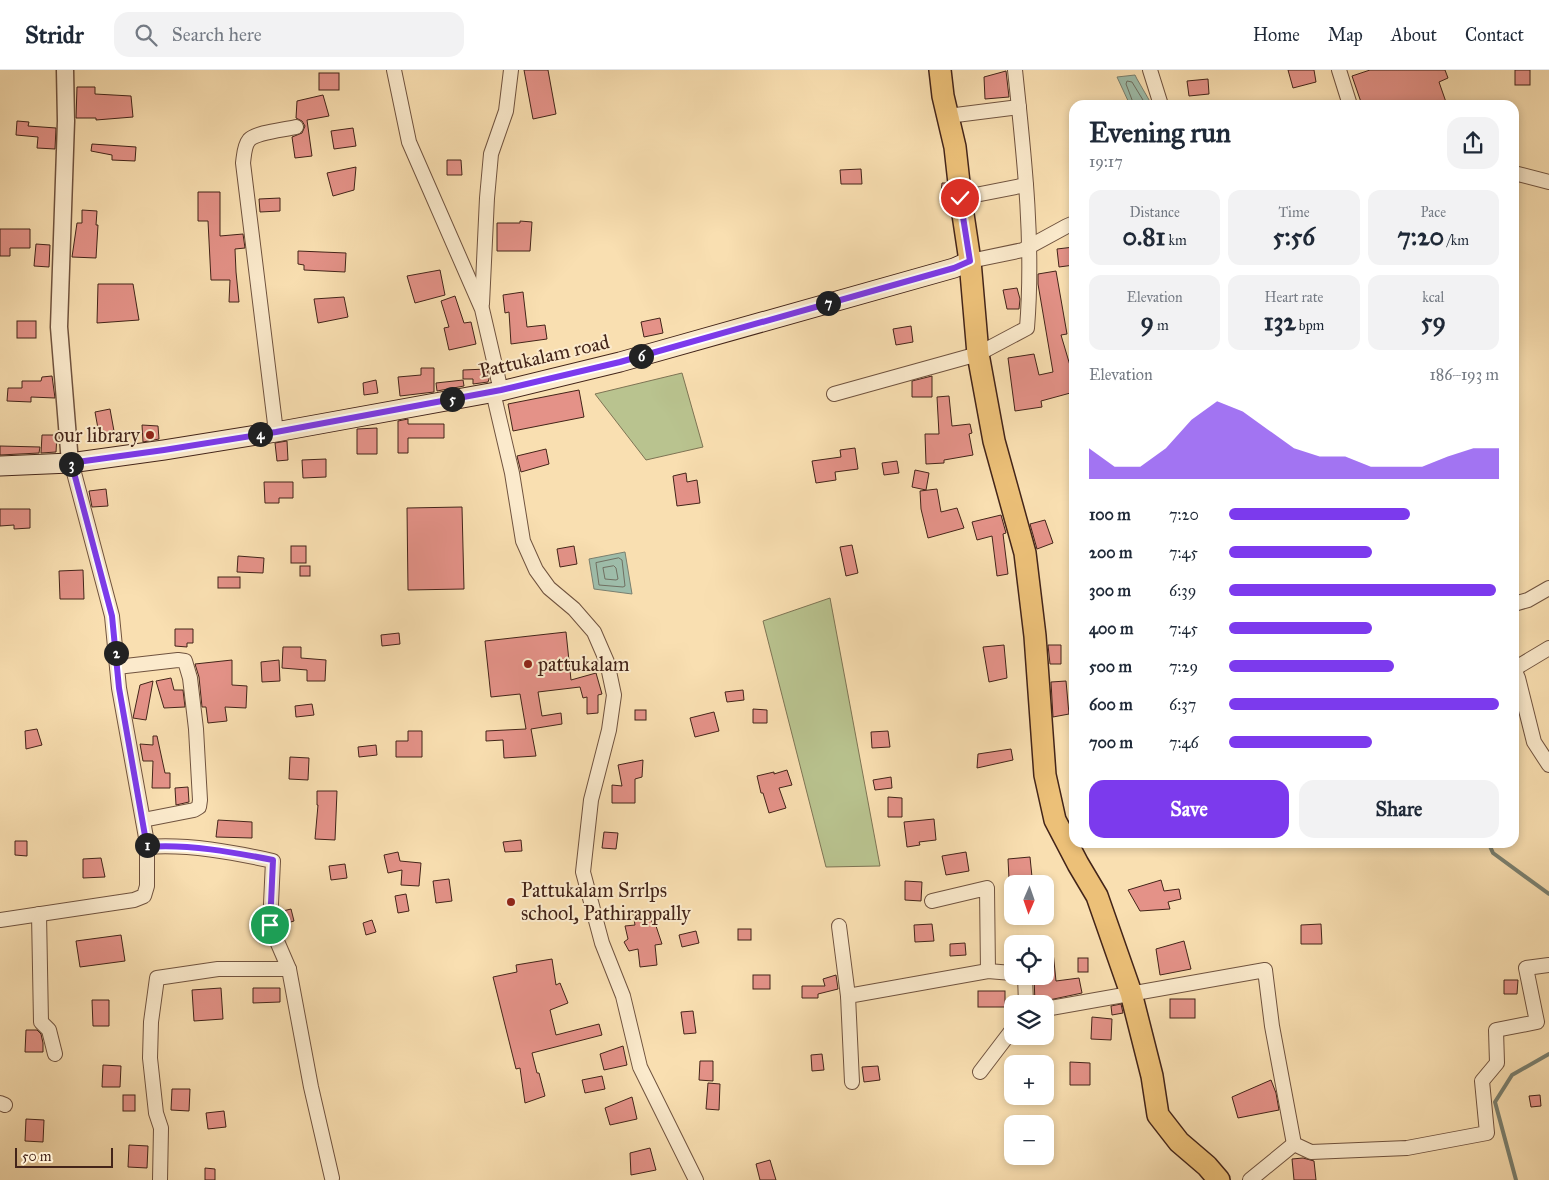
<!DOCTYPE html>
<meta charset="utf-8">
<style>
:root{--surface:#fff;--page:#f2f2f3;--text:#1f2937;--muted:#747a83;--line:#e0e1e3;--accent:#7c3aed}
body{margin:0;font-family:"IM FELL Great Primer",serif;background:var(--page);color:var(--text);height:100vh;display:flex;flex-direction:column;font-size:19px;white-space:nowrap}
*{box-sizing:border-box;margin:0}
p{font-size:16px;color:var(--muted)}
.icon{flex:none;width:28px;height:28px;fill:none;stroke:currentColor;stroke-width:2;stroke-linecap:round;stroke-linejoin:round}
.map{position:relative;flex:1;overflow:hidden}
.drawer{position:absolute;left:1069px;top:30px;width:450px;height:748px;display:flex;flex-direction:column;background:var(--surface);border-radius:15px;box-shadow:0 2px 8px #0003}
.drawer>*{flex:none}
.needle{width:32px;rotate:182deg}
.buttons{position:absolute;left:1004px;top:805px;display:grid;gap:10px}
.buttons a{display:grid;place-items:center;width:50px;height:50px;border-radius:10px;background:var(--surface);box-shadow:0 2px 8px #0003;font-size:25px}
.scale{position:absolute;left:15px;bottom:12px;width:98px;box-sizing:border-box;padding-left:5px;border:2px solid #432419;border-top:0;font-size:14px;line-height:18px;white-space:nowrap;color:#432419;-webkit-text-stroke:4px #fbeacc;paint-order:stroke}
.pin{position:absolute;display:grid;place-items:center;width:42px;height:42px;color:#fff;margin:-21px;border:2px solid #fff;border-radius:50%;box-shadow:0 1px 5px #0007}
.km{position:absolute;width:25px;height:25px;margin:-12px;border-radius:50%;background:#222;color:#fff;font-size:14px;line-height:25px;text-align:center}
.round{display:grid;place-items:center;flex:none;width:52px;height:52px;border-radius:15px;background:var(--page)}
.head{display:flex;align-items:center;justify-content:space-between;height:85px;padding:0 20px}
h1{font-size:28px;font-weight:700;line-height:38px}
.metrics{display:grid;grid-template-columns:repeat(3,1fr);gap:8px;height:85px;padding:5px 20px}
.metrics div{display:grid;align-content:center;border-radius:12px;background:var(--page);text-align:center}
.metrics b{font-size:25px;font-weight:700}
.metrics small{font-size:14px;font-weight:400}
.metrics p{font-size:14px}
.chart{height:140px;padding:10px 20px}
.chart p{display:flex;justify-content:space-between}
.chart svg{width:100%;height:90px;margin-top:5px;fill:var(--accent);opacity:.7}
.button{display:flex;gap:10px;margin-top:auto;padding:10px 20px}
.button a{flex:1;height:58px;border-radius:15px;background:var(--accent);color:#fff;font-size:20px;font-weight:700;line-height:58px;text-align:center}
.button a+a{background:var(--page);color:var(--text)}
ul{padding:0 20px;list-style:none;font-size:16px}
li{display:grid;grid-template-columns:80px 60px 1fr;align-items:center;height:38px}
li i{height:12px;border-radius:6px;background:var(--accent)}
header{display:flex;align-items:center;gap:30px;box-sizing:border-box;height:70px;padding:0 25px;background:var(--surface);border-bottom:1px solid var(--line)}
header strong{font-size:24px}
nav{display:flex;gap:28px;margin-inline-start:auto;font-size:18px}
.search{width:350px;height:45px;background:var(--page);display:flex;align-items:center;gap:12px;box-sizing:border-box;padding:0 18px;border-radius:15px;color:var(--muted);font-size:19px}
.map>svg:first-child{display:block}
.green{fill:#b9c38f;stroke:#7e7454}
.water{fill:#9ebdaa;stroke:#7a8070}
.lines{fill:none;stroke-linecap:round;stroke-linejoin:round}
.shore{stroke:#707062;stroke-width:1}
.stream{stroke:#7a8070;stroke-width:4}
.building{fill:#e49288;stroke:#432419}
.minor-casing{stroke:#70533f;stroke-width:16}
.tertiary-casing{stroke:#70533f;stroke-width:19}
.secondary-casing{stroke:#432419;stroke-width:21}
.primary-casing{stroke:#432419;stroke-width:24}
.minor{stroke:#fbeacc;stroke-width:14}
.tertiary{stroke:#fbeacc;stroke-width:16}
.secondary{stroke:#fbeacc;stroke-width:19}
.primary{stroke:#ecc078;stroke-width:21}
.route-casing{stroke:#fff;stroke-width:10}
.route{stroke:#7c3aed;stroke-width:6}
.poi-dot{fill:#8f2418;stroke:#fbeacc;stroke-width:2}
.labels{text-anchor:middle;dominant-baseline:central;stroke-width:4;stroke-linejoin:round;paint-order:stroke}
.street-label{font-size:20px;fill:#432419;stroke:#fbeacc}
.poi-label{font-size:20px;fill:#432419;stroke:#fbeacc;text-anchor:start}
</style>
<header>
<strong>Stridr</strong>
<div class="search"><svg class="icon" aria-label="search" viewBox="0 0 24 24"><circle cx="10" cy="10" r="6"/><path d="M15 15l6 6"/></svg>Search here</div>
<nav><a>Home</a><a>Map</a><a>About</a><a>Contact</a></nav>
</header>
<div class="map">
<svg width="1549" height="1110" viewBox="0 0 1549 1110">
<rect width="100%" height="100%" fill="#f9dfb1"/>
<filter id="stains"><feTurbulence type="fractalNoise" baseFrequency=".004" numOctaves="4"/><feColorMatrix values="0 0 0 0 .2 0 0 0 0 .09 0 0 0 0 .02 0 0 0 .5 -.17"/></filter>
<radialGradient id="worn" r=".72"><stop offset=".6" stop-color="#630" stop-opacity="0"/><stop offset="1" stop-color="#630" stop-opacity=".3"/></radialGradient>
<!-- green -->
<g class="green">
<path d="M682 303 703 377 646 390 595 324Z"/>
<path d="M830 528 880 796 826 797 763 551Z"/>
</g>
<!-- water -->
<g class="water">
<path d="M1135 5 1137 9 1152 35H1130L1117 7Z"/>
<path d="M625 482 632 524 594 519 589 489Z"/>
</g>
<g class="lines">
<!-- shore -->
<g class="shore">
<path d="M1134 35 1126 14 1127 11 1132 12 1146 35"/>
<path d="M619 488 622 490 625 516 623 517 599 515 596 493Z"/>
<path d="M614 496 616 498 618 509 616 510 605 509 603 498Z"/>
</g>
<!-- stream -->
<g class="stream">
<path d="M1488 772 1493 783 1549 824"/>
<path d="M1516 1110 1495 1032 1512 1005 1549 984"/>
</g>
</g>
<!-- building -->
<g class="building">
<path d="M524 0H548L556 44 533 49Z"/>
<path d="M1288 0H1314L1316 12 1293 18Z"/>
<path d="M1370 0H1445L1448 8 1439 12 1447 35H1362L1352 6Z"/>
<rect x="1515" y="0" width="15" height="15"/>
<path d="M1006 1 1009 27 985 29 984 7Z"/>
<rect x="319" y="3" width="20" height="17"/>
<path d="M1208 9 1209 24 1189 26 1187 11Z"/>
<path d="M77 17H95V24L131 26 133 47 96 50V48H76Z"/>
<path d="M323 25 329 46 307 50 312 86 295 88 292 67 302 63 305 56 302 51 296 48 297 31Z"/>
<path d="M17 51 29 52 28 56 56 58 55 79 37 78 38 67 16 65Z"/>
<path d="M353 58 356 76 334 79 331 61Z"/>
<path d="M92 74 136 77 135 91 112 90V85L91 81Z"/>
<path d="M447 90H461L462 105H447Z"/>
<path d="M356 97 354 120 333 126 327 103Z"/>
<path d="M861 99 862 114H841L840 100Z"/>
<path d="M942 113H946L949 133 940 132Z"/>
<path d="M198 122H220V166L243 164 245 178 235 179 236 202 239 232H229L230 210H211L208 151H198Z"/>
<path d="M280 128V141L260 142 259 129Z"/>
<path d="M82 140 97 141 96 155H98L96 188 72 187 77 153H82Z"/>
<path d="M520 151 532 152 530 181H497V153H520Z"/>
<path d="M0 159H30V178H10V186H0Z"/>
<path d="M36 174 50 175 49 197 34 196Z"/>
<path d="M1074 177V195L1059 197 1057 179Z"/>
<path d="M298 181 346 183 345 202 304 200V195L298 194Z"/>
<path d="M440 200 445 225 415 233 407 206Z"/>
<path d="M1056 201 1067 264 1061 265 1074 309V322L1041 331 1042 337 1015 341 1008 288 1034 284 1039 305 1053 302 1038 214V204Z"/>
<path d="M98 214H133L139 250 97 253Z"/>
<path d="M1017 218 1020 229 1019 239H1007L1003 220Z"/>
<path d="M523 222 527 257 545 255 547 269 511 274 509 242 505 243 503 225Z"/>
<path d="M455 226 464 253 471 252 476 274 449 280 444 258 449 257 441 231Z"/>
<path d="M344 227 348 247 318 253 314 229Z"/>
<path d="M660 248 663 263 644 267 641 252Z"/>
<rect x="17" y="251" width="19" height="17"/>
<path d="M911 256 913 272 896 275 893 259Z"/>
<path d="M421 298H434V322L400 326 398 307 421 305Z"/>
<path d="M487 299 489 309 488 312 473 314V309H463V300Z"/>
<path d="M52 306 55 328 31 327V332L7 331 8 318H22V311H41L42 307Z"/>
<path d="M932 306V327H912V311Z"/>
<path d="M376 310 378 323 364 325 363 313Z"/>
<path d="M463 310 464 316 437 321 436 313Z"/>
<path d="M579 320 584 347 513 361 508 334Z"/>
<path d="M949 326 952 356 970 354 972 363 969 364 973 385 944 390V393L926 394 925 364H939L937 327Z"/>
<path d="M110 339 114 361 99 364 95 342Z"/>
<path d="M408 349V354H444V368H408V383H398V351Z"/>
<path d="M142 355 158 356 159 369 143 372Z"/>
<path d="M377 358V384H357V359Z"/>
<path d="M42 365H57L56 382 41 383Z"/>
<path d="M287 371 288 390 277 391 275 373Z"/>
<path d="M0 376 40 377 39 383 0 385Z"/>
<path d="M855 378 858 399 835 402 836 410 816 413 812 391 841 387 840 380Z"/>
<path d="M546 379 549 394 521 402 517 386Z"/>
<path d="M326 389V407L303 408 302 390Z"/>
<path d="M897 391 899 403 884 405 882 393Z"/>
<path d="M915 400 929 403 926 420 912 417Z"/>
<path d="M686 403 687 412 697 410 700 433 677 436 673 406Z"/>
<path d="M264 412H293V428H279V433H265Z"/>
<path d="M106 419 108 436 92 437 89 421Z"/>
<path d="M937 419 941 442 957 438 964 458 928 468 921 439 920 421Z"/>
<path d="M462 437 464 519 408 520 407 438Z"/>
<path d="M0 439H30V458L14 459V455L0 456Z"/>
<path d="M1001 445 1006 463 1003 464 1008 504 997 506 992 466 977 470 972 452Z"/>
<path d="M1045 450 1053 473 1037 479 1030 454Z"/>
<path d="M852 475 858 503 846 506 840 477Z"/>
<rect x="291" y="476" width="15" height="17"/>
<path d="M574 476 577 494 560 497 557 479Z"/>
<path d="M238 486 264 488 263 503 237 502Z"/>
<rect x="300" y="496" width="10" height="10"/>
<path d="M83 500 84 529H60L59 501Z"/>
<rect x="218" y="507" width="22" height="11"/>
<path d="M175 559H193V573H187V577L175 576Z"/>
<path d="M566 562 571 610 596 603 602 624 598 625V643L587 644V627L583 628 580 617 538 622 542 646 561 643 562 654 531 659 536 686 504 688 503 670 486 671V661L526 659 520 624 491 627 485 571Z"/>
<path d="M399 563 400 574 382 576 381 565Z"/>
<path d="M1004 575 1007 608 989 612 983 577Z"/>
<path d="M1048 575H1061V594H1050Z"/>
<path d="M283 577H301V588L326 590 325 611H307V600L282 598Z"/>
<path d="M232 590V615L247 616 246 638 225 637 227 651 208 653 206 637H202L199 607 195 594Z"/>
<path d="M279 590 280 611 262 612 261 592Z"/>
<path d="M171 608 174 620H183L185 637 164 638 156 611Z"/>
<path d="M153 611 146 650 133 648 140 615Z"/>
<path d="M1066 611 1069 644 1053 647 1051 612Z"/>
<path d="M743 620 744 630 727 632 725 622Z"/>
<path d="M312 634 314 645 296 647 295 636Z"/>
<path d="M753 639 767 640V653H753Z"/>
<rect x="635" y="640" width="11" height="10"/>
<path d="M714 642 719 661 695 667 690 648Z"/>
<path d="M37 659 42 675 26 679 25 661Z"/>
<path d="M408 661H422V687H396V671H408Z"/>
<path d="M888 661 890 677 872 678 871 662Z"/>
<path d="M153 666H157L165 703H170V718H152L153 691H143L140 674 153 675Z"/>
<path d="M376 675 377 685 359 687 358 677Z"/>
<path d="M1011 679 1013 690 977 698 978 684Z"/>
<path d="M290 687 309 688 308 710 289 709Z"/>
<path d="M643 690 642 707 635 709V733H612V715L622 716 618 695Z"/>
<path d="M787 700 792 715 779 718 786 738 769 743 763 723H761L757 706 774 702V704Z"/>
<path d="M891 707 892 718 875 720 873 710Z"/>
<path d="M188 717 189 732 176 735 175 718Z"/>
<path d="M317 721H337L335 770 315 769 318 735H317Z"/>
<path d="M888 727 902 728V747H888Z"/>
<path d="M934 749 936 770 919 772 920 775 907 777 904 752Z"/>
<path d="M218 750 252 752V768L216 767Z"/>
<path d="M604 762 618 763 616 779 602 778Z"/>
<path d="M521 770 522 781 505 782 503 772Z"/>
<path d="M15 771H27V786L15 785Z"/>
<path d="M398 782 400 791 421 793 419 816 401 815 402 800 388 803 384 785Z"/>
<path d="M966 782 969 801 946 805 942 786Z"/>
<path d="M1030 787 1032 807 1009 809 1008 789Z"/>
<path d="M101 788 105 807 83 808V789Z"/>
<path d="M345 794 347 808 331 810 329 796Z"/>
<path d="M449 809 452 831 436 833 433 811Z"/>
<path d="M1161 810 1164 821 1179 819 1181 829 1168 832 1170 839 1140 841 1128 820Z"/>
<path d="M905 811 922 812 921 831 905 830Z"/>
<path d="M406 824 409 841 398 843 395 826Z"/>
<path d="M291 839 294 851 280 855 279 842Z"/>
<path d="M651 841 652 853H655L662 874 655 875 657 895 640 897 638 879 629 881 624 872 628 869 625 856 635 855 633 843Z"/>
<path d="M372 850 376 862 366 865 363 853Z"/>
<path d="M932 854 934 871 915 872 914 855Z"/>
<path d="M1321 854 1322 874H1301V855Z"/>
<rect x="738" y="859" width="13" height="11"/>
<path d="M696 861 699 873 682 877 679 865Z"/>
<path d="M121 865 125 891 80 897 76 871Z"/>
<path d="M1184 871 1191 899 1160 905 1156 879Z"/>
<path d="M1052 872 1056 911 1079 908 1082 923 1035 933 1034 906H1045V873Z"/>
<path d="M965 873 966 885 950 886V874Z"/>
<rect x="1078" y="888" width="10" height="14"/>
<path d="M552 889 556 915 560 913 568 933 550 940 556 965 599 954 602 965 532 983 537 1003H539L545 1026 525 1033 520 998 516 999 493 907 517 902 516 895Z"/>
<rect x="753" y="905" width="17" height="14"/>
<path d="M836 905 838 919 818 924V928H802V916H825L823 909Z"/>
<path d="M1504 910H1518L1517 924H1504Z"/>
<path d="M221 918 223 949 194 951 192 920Z"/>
<path d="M253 918H280V932L253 933Z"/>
<rect x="978" y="921" width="27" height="16"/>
<rect x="1170" y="929" width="25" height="19"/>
<path d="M92 930H109V956H93Z"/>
<path d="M1121 934 1123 943 1112 945 1111 936Z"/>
<path d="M693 941 696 963 684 964 681 942Z"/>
<path d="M1092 947 1112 949 1111 970 1091 969Z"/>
<path d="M26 960H37L41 964 43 973V982H25Z"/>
<path d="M623 976 627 995 604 1000 600 984Z"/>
<path d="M822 984 824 1000 812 1001 811 985Z"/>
<path d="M700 991H713V1011L699 1010Z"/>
<path d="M1070 992 1090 993V1015H1070Z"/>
<path d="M103 995 121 996 120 1017H102Z"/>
<path d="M878 996 880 1010 864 1012 862 997Z"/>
<path d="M602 1006 605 1019 585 1023 582 1010Z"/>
<path d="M1271 1010 1276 1023 1279 1040 1238 1048 1232 1027Z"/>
<path d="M708 1013 720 1014 719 1040 706 1039Z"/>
<path d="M172 1019H190L189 1041 171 1040Z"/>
<rect x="123" y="1025" width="12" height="16"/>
<path d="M1540 1025 1541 1036 1531 1037 1529 1026Z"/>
<path d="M632 1027 637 1049 610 1055 605 1038Z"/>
<path d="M224 1041 226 1057 208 1059 206 1043Z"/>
<path d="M26 1049 44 1050 43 1072 25 1071Z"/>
<path d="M129 1075 148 1076 147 1098 128 1097Z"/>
<path d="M650 1078 656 1100 631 1105 630 1083Z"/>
<path d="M1303 1088 1314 1091 1316 1110H1294L1292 1089Z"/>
<path d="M770 1090 776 1110H760L756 1094Z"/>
<path d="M205 1098 215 1099V1110H205Z"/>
</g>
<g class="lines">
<defs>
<g id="minor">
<path d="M394 0 409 72 482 239 501 321"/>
<path d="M1150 0 1161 35"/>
<path d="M1339 0 1350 35"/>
<path d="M948 46 1019 37"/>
<path d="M1514 103 1549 112"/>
<path d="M960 128 1026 115"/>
<path d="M970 191 1023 180 1067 156 1074 153"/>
<path d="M482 234 487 128 491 84 506 41 511 0"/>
<path d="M493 322 512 403 523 471 536 500 549 518 574 539 594 562 607 592 614 625 609 660 591 730 583 802 602 873 623 926 640 997 696 1110"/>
<path d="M834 324 978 284 1027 258C1034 172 1024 85 1015 0"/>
<path d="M276 362 243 93C244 86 244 76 249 70 257 62 284 60 296 57"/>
<path d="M1514 534 1528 530 1549 518"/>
<path d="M117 597 178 590 185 591 190 608 196 659 200 730 199 737 194 740 143 750"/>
<path d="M1514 599 1518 608 1534 672 1549 695"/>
<path d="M1514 599 1549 578"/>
<path d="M147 777C189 774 232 782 273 791L270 855 289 899H218L157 908 151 952 150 988 156 1043 161 1058 160 1110"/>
<path d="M932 831 987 818 988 901"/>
<path d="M39 844 41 952 49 960 55 984"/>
<path d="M0 850 134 830 144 826 147 816V773L119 618 112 546 73 399 70 393"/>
<path d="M839 856 848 926"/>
<path d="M289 899 311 1017 332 1108"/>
<path d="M1025 906 1026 934"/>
<path d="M1045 939 1265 900 1272 956 1294 1074 1311 1082 1407 1078 1487 1063 1482 1011 1497 993 1496 960 1537 952 1526 898 1549 895"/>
<path d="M980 1002 1012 960"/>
<path d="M852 1012 848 926 988 901 1012 903"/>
<path d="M0 1033 5 1035"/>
<path d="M1250 1110 1294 1074"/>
</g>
<path id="tertiary" d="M65 0 66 51 59 257 70 393"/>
<path id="secondary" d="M0 396 70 393 164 380 276 362 501 321 620 292 954 198 970 191"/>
<path id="primary" d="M940 0 943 26 955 77 961 131 970 191 978 284 994 371 1025 483 1035 566 1045 705 1055 750 1078 794 1097 826 1131 923 1152 1006 1158 1045 1179 1072 1207 1096 1219 1110"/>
</defs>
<!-- minor casing -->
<use href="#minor" class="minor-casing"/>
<!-- tertiary casing -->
<use href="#tertiary" class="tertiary-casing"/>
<!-- secondary casing -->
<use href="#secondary" class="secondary-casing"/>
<!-- primary casing -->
<use href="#primary" class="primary-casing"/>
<!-- minor -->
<use href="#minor" class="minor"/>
<!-- tertiary -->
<use href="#tertiary" class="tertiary"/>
<!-- secondary -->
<use href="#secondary" class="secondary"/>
<!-- primary -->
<use href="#primary" class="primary"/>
</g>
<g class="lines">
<defs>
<path id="route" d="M270 855 273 790C232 782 189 774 147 777L119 618 112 546 73 399 70 393 164 380 276 362 501 320 620 292 954 198 970 191 960 128"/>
</defs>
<!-- route casing -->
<use href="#route" class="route-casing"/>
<!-- route -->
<use href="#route" class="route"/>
</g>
<!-- markers -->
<g class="poi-dot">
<circle cx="150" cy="365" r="5"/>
<circle cx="528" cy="594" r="5"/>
<circle cx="511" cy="832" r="5"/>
</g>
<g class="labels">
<!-- street labels -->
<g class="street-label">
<text transform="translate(544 286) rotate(-13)">Pattukalam road</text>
</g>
<!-- poi labels -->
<g class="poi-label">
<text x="140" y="365" text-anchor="end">our library</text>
<text x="538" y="594">pattukalam</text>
<text x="521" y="820">Pattukalam Srrlps<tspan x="521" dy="23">school, Pathirappally</tspan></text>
</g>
</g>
<rect width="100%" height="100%" filter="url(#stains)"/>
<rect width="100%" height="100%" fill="url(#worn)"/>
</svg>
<div class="buttons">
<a><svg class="needle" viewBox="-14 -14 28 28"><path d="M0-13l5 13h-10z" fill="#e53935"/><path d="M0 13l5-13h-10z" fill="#747a83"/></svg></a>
<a><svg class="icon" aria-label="locate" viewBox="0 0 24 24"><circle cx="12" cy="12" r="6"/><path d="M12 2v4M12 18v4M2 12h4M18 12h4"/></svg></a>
<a><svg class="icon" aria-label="layers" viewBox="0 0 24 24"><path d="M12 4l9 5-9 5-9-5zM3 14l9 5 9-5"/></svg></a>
<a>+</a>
<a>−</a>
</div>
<div class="scale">50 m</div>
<div class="pin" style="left:270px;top:855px;background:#1e9e55"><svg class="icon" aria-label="arrive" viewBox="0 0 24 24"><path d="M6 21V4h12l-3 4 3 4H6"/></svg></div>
<div class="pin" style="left:960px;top:128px;background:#d93025"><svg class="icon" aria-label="check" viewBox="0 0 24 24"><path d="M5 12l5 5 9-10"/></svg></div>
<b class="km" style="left:147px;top:775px">1</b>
<b class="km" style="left:116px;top:583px">2</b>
<b class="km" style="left:71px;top:394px">3</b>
<b class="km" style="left:260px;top:364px">4</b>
<b class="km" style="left:452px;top:329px">5</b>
<b class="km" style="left:641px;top:286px">6</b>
<b class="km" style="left:828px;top:233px">7</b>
<section class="drawer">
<div class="head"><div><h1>Evening run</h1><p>19:17</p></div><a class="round"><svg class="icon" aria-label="share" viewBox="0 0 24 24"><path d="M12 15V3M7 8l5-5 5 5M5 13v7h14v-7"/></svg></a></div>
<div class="metrics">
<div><p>Distance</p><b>0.81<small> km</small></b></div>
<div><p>Time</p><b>5:56</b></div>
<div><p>Pace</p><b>7:20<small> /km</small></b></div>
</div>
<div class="metrics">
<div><p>Elevation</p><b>9<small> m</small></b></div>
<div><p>Heart rate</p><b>132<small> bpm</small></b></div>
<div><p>kcal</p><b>59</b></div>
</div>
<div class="chart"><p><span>Elevation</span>186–193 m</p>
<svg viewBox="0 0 160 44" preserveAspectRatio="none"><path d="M0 44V29L10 38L20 38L30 29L40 15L50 6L60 11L70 20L80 29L90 33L100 33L110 38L120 38L130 38L140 33L150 29L160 29V44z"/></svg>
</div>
<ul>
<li><b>100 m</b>7:20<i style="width:67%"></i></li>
<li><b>200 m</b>7:45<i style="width:53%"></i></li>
<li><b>300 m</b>6:39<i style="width:99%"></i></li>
<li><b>400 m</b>7:45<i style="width:53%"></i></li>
<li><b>500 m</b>7:29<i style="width:61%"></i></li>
<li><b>600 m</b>6:37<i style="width:100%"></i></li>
<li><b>700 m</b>7:46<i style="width:53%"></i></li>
</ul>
<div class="button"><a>Save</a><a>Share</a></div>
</section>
</div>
